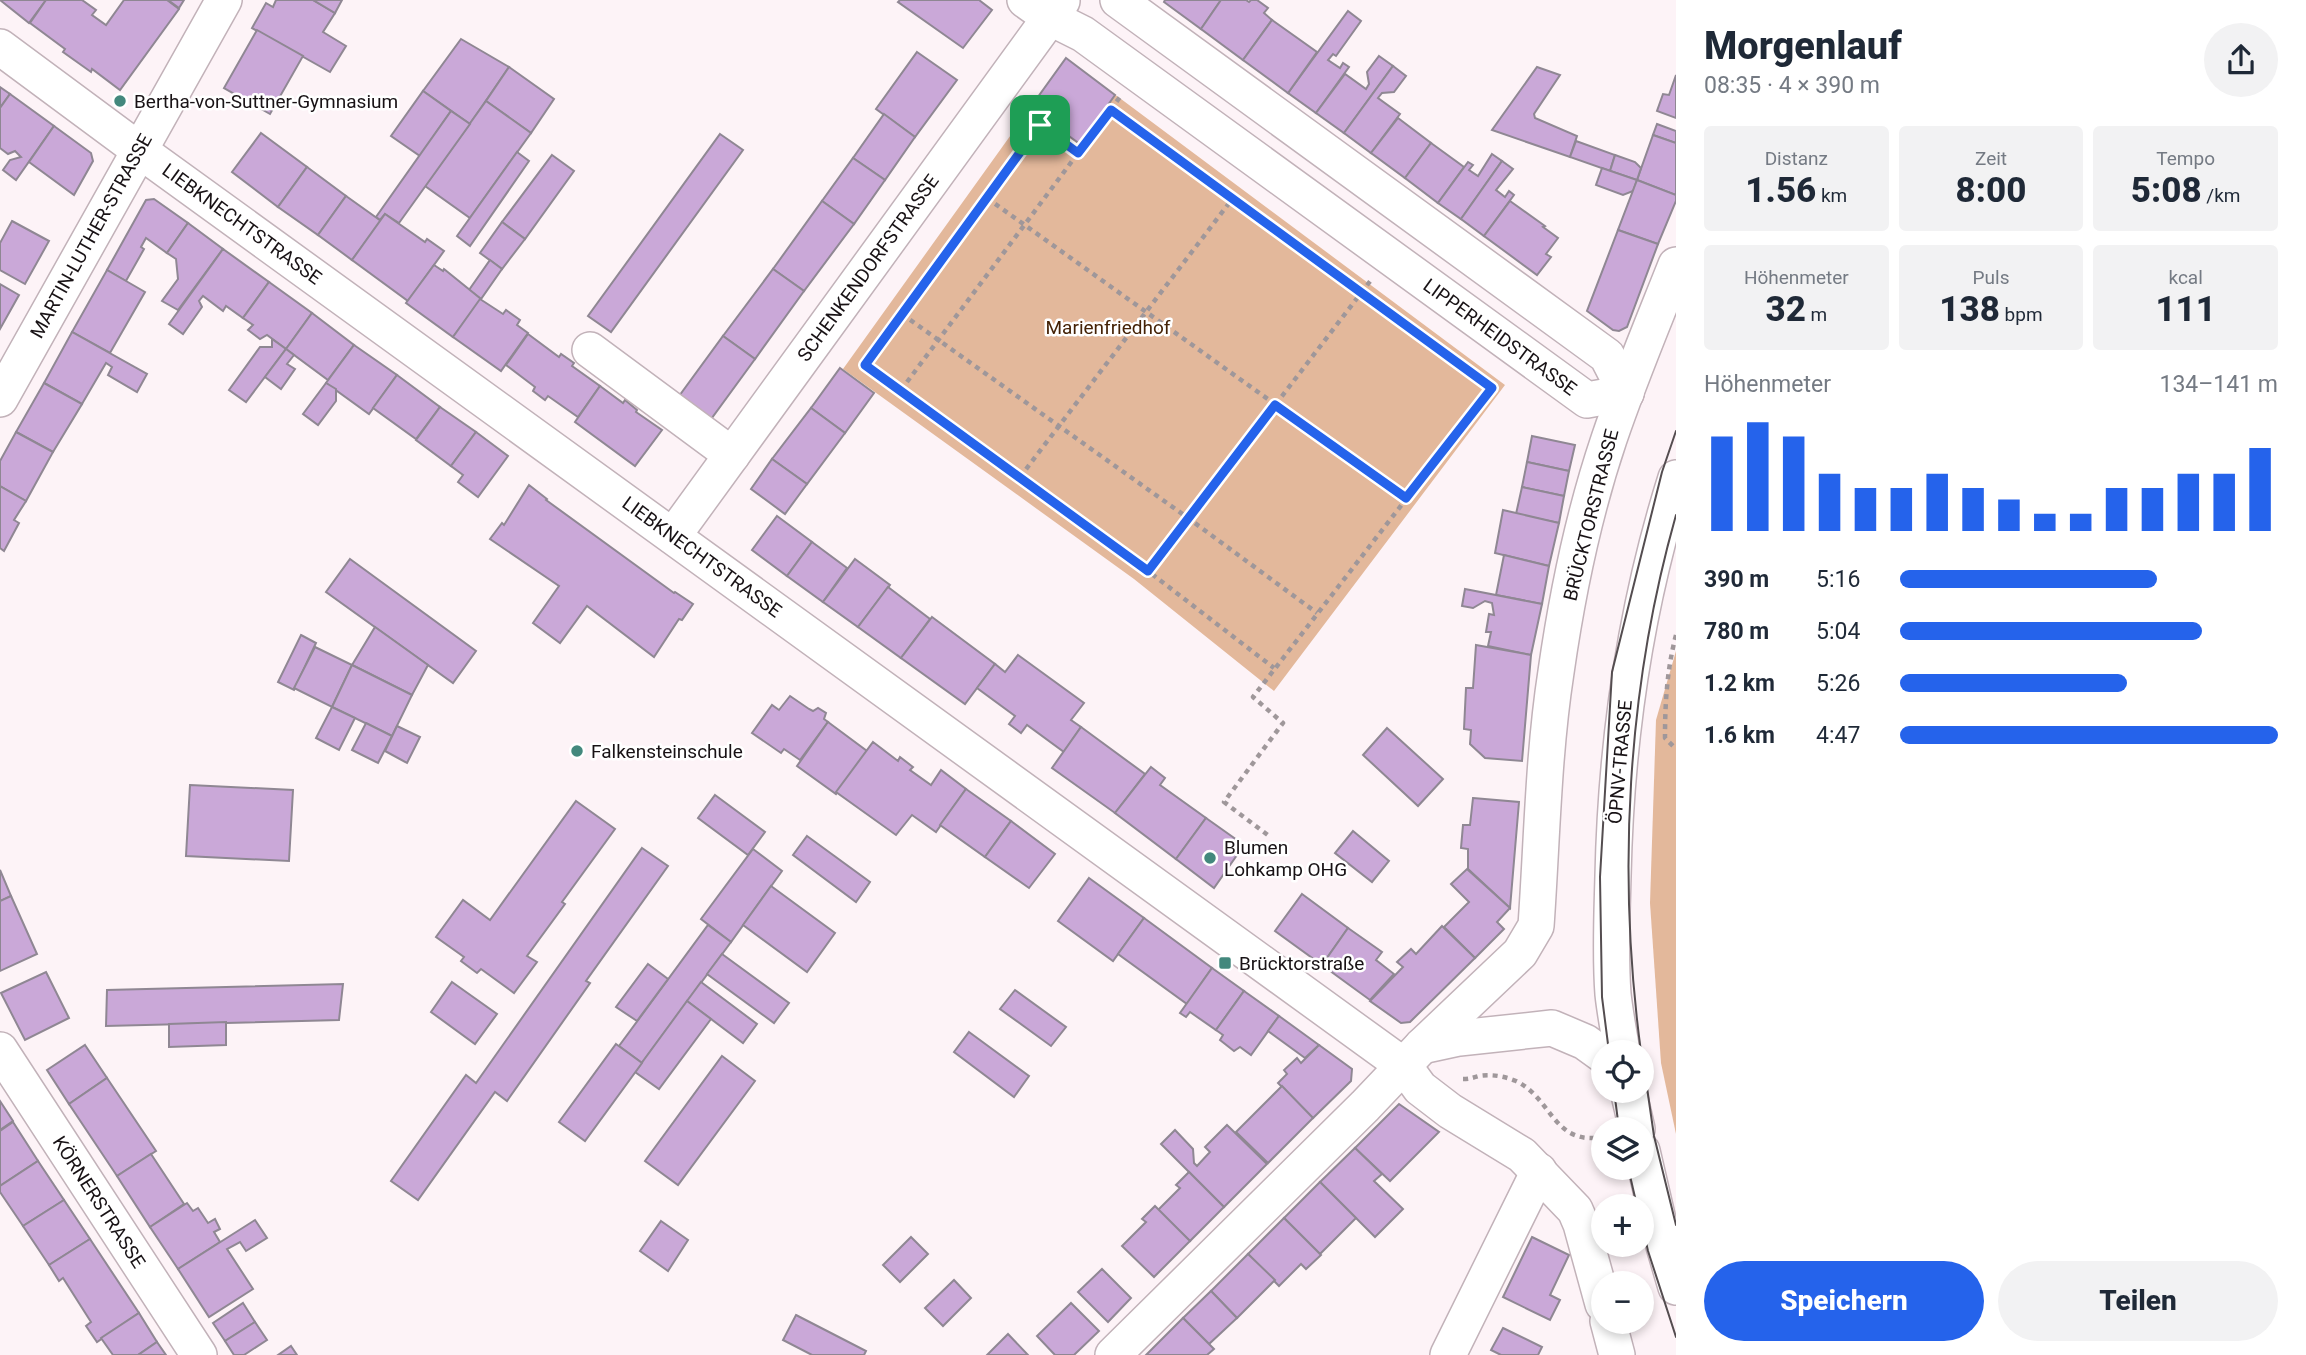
<!DOCTYPE html>
<html lang="de">
<meta charset="utf-8">
<style>
:root{--surface:#fff;--page:#f2f2f3;--text:#1f2937;--muted:#747a83;--accent:#2563eb}
body{margin:0;font-family:Roboto,sans-serif;background:var(--page);color:var(--text);height:100vh;display:flex;flex-direction:column;font-size:26px;white-space:nowrap}
*{box-sizing:border-box;margin:0}
p{font-size:23px;color:var(--muted)}
.icon{flex:none;width:38px;height:38px;fill:none;stroke:currentColor;stroke-width:2;stroke-linecap:round;stroke-linejoin:round}
.map{position:relative;flex:1;overflow:hidden}
.sheet{display:flex;flex-direction:column;background:var(--surface);width:630px}
.sheet>*{flex:none}
.fabs{position:absolute;left:1591px;top:1040px;display:grid;gap:14px}
.fabs a{display:grid;place-items:center;width:63px;height:63px;border-radius:50%;background:var(--surface);box-shadow:0 4px 10px #0003;font-size:35px}
.pin{position:absolute;display:grid;place-items:center;width:60px;height:60px;color:#fff;margin:-30px;border-radius:14px;box-shadow:0 4px 10px #0006}
.round{display:grid;place-items:center;flex:none;width:74px;height:74px;border-radius:37px;background:var(--page)}
.overview{display:flex;align-items:center;justify-content:space-between;height:119px;padding:0 28px}
h1{font-size:38px;font-weight:800;line-height:52px}
.stats{display:grid;grid-template-columns:repeat(3,1fr);gap:10px;height:119px;padding:7px 28px}
.stats div{display:grid;align-content:center;border-radius:7px;background:var(--page);text-align:center}
.stats b{font-size:35px;font-weight:800}
.stats small{font-size:19px;font-weight:400}
.stats p{font-size:19px}
.chart{height:196px;padding:14px 28px}
.chart p{display:flex;justify-content:space-between}
.chart svg{width:100%;height:126px;margin-top:7px;stroke:var(--accent);stroke-width:6}
.action{display:flex;gap:14px;margin-top:auto;padding:14px 28px}
.action a{flex:1;height:80px;border-radius:42px;background:var(--accent);color:#fff;font-size:28px;font-weight:800;line-height:80px;text-align:center}
.action a+a{background:var(--page);color:var(--text)}
ul{padding:0 28px;list-style:none;font-size:23px}
li{display:grid;grid-template-columns:112px 84px 1fr;align-items:center;height:52px}
li i{height:18px;border-radius:9px;background:var(--accent)}
main{display:flex;flex:1;min-height:0}
.map>svg:first-child{display:block}
.green{fill:#e3b89b}
.building{fill:#caa8d8;stroke:#8f8793;stroke-width:2}
.lines{fill:none;stroke-linecap:round;stroke-linejoin:round}
.minor-casing{stroke:#c2b2b9;stroke-width:38}
.path{stroke:#9f979a;stroke-width:4.5;stroke-dasharray:5 5;stroke-linecap:butt}
.minor{stroke:#fff;stroke-width:35}
.tram{stroke:#544d50;stroke-width:2}
.route-casing{stroke:#fff;stroke-width:14}
.route{stroke:#2563eb;stroke-width:9}
.poi-dot{fill:#43887d;stroke:#fff;stroke-width:2.5}
.labels{text-anchor:middle;dominant-baseline:central;stroke-width:5;stroke-linejoin:round;paint-order:stroke}
.poi-label{font-size:19px;fill:#181215;stroke:#fff;text-anchor:start}
.street-label{font-size:19px;fill:#181215;stroke:#fff}
.park-label{font-size:19px;fill:#442206;stroke:#fff}
</style>
<main>
<div class="map">
<svg width="1676" height="1355" viewBox="0 0 1676 1355">
<rect width="100%" height="100%" fill="#fdf3f7"/>
<!-- green -->
<g class="green">
<path d="M1066 58 1505 385 1274 691 1134 579 843 369Z"/>
<path d="M1676 651V1134L1661 1063 1650 903 1656 720Z"/>
</g>
<!-- building -->
<g class="building">
<path d="M0 0H46L29 23Z"/>
<path d="M46 0H82L96 10 92 15 106 25 124 0H167L179 9 120 90 92 69 91 72 63 52 65 49 30 23Z"/>
<path d="M168 0H184L179 8Z"/>
<path d="M276 0H313L335 13 323 32 346 46 330 72 252 28 266 3 273 7Z"/>
<path d="M313 0H342L335 13Z"/>
<path d="M979 0 992 10 963 48 898 2 900 0Z"/>
<path d="M1165 0H1221L1201 29 1164 2Z"/>
<path d="M1221 0H1246L1249 2 1251 0H1257L1268 8 1264 13 1272 20 1243 60 1201 29Z"/>
<path d="M1348 11 1361 21 1336 56 1333 54 1328 60 1340 68 1343 63 1349 67 1316 113 1288 93Z"/>
<path d="M1272 20 1317 52 1288 93 1243 60Z"/>
<path d="M257 30 303 56 270 114 224 88Z"/>
<path d="M461 39 509 67 470 124 423 91Z"/>
<path d="M917 52 957 80 915 137 876 109Z"/>
<path d="M1379 56 1393 66 1344 133 1316 113 1345 74 1366 89 1369 84 1367 72Z"/>
<path d="M1066 58 1115 95 1080 144 1030 108Z"/>
<path d="M1393 66 1406 76 1394 92 1382 93 1378 98 1400 114 1371 153 1344 133Z"/>
<path d="M509 67 554 99 531 133 486 101Z"/>
<path d="M1537 67 1560 75 1534 114 1535 118 1577 136 1570 157 1492 130Z"/>
<path d="M1676 75V118L1657 111 1663 94 1669 95Z"/>
<path d="M0 87 10 94 0 108Z"/>
<path d="M423 91 451 111 420 156 391 136Z"/>
<path d="M10 94 54 126 16 180 3 170 10 160 21 157 15 151 8 154 0 148V108Z"/>
<path d="M486 101 531 133 470 218 425 186Z"/>
<path d="M451 111 470 124 399 223 385 214 380 220 376 217Z"/>
<path d="M884 114 915 137 885 180 853 158Z"/>
<path d="M1398 118 1431 143 1405 178 1371 153Z"/>
<path d="M1657 124 1676 131V143L1653 135Z"/>
<path d="M54 126 91 153 93 161 74 195 29 162Z"/>
<path d="M261 133 307 167 278 207 232 172Z"/>
<path d="M720 134 743 150 611 332 588 316Z"/>
<path d="M1653 135 1676 143V195L1637 180Z"/>
<path d="M1576 141 1615 155 1610 171 1570 157Z"/>
<path d="M1431 143 1464 167 1438 203 1405 178Z"/>
<path d="M517 152 529 161 470 246 457 236Z"/>
<path d="M1492 154 1502 161 1461 219 1438 203 1468 162 1473 165 1469 170 1478 176Z"/>
<path d="M552 155 574 171 525 239 502 222Z"/>
<path d="M1615 155 1635 162 1641 168 1637 180 1610 171Z"/>
<path d="M853 158 885 180 854 224 822 201Z"/>
<path d="M1502 161 1513 169 1496 190 1505 197 1509 191 1514 195 1484 236 1461 219Z"/>
<path d="M307 167 346 196 318 235 278 207Z"/>
<path d="M1602 168 1637 180 1633 191 1623 195 1596 185Z"/>
<path d="M1637 180 1676 195V201L1658 244 1618 230Z"/>
<path d="M346 196 381 221 352 260 318 235Z"/>
<path d="M154 199 188 223 167 253 146 238 141 247 144 249 126 281 107 270 146 200Z"/>
<path d="M822 201 854 224 804 291 773 269Z"/>
<path d="M1510 201 1545 226 1543 227 1558 238 1546 254 1551 257 1537 275 1484 236Z"/>
<path d="M385 214 425 242 427 239 444 251 408 301 352 260Z"/>
<path d="M12 221 49 241 25 284 0 270V243Z"/>
<path d="M502 222 525 239 502 269 480 253Z"/>
<path d="M188 223 223 249 178 310 162 301 178 279 176 259 167 253Z"/>
<path d="M1618 230 1658 244 1627 327 1619 331 1613 330 1587 311Z"/>
<path d="M223 249 269 282 243 318 226 306 223 311 203 296 199 301 202 307 183 334 169 324Z"/>
<path d="M490 260 502 269 481 299 469 290Z"/>
<path d="M434 265 443 271 444 269 481 299 453 337 406 303Z"/>
<path d="M773 269 804 291 755 359 723 336Z"/>
<path d="M107 270 145 292 110 353 72 332Z"/>
<path d="M269 282 312 313 286 349 267 335 260 339 248 330 253 325 243 318Z"/>
<path d="M0 284 19 295 0 329Z"/>
<path d="M480 299 503 314 506 310 520 320 517 325 528 333 501 371 453 337Z"/>
<path d="M312 313 354 345 328 380 286 349Z"/>
<path d="M72 332 147 374 137 392 108 375 112 367 106 363 82 404 44 383Z"/>
<path d="M528 334 559 357 561 354 574 363 572 366 600 386 578 417 548 396 545 400 533 391 535 387 506 365Z"/>
<path d="M723 336 755 359 706 426 674 403Z"/>
<path d="M272 339 286 349 246 402 229 390 260 347H272Z"/>
<path d="M354 345 397 375 369 414 326 383Z"/>
<path d="M286 349 294 355 287 364 295 369 281 389 265 377Z"/>
<path d="M840 368 874 393 845 433 811 408Z"/>
<path d="M397 375 440 407 416 439 373 408Z"/>
<path d="M44 383 82 404 53 452 16 432Z"/>
<path d="M326 383 336 389V401L318 425 303 414Z"/>
<path d="M600 386 623 403 625 400 637 410 636 412 662 430 635 466 575 422Z"/>
<path d="M440 407 476 432 451 466 416 440Z"/>
<path d="M811 408 845 433 807 484 772 459Z"/>
<path d="M16 432 53 452 26 501 0 486V461Z"/>
<path d="M476 432 508 456 478 497 458 482 463 475 451 466Z"/>
<path d="M1532 436 1575 445 1569 471 1527 462Z"/>
<path d="M772 459 807 484 785 514 751 489Z"/>
<path d="M1527 462 1569 471 1564 496 1522 487Z"/>
<path d="M529 485 547 499 546 500 674 593 675 592 693 604 682 620 679 619 654 657 587 606 560 643 533 623 559 586 490 539 502 523 504 525Z"/>
<path d="M0 486 26 501 14 520 19 523 4 551 0 548Z"/>
<path d="M1522 487 1564 496 1559 523 1516 514Z"/>
<path d="M1503 510 1559 523 1549 566 1495 553Z"/>
<path d="M777 516 812 542 787 576 752 550Z"/>
<path d="M812 542 847 568 823 602 787 576Z"/>
<path d="M1504 555 1549 566 1542 604 1496 595Z"/>
<path d="M350 559 476 651 453 683 326 592Z"/>
<path d="M855 559 890 585 858 627 823 602Z"/>
<path d="M888 587 930 619 901 658 858 627Z"/>
<path d="M1465 589 1542 604 1531 655 1488 646 1491 632H1486L1489 614 1494 615 1492 603 1485 601 1473 608 1462 606Z"/>
<path d="M932 617 995 664 965 704 901 658Z"/>
<path d="M375 627 428 665 412 695 352 665Z"/>
<path d="M301 635 316 643 294 690 278 682Z"/>
<path d="M1476 645 1531 655 1522 761 1485 758 1470 744 1471 730 1464 729 1466 688H1473Z"/>
<path d="M315 647 352 665 332 707 294 688Z"/>
<path d="M1018 655 1084 703 1071 720 1081 727 1064 752 1027 725 1021 733 1009 724 1015 716 977 688 995 664 1005 672Z"/>
<path d="M352 665 412 695 392 736 332 707Z"/>
<path d="M790 696 809 709 813 711 818 708 826 713 824 719 828 722 800 760 784 749 781 753 752 733 772 705 779 710Z"/>
<path d="M332 707 355 718 339 750 316 738Z"/>
<path d="M828 722 867 751 836 794 797 766Z"/>
<path d="M366 723 392 736 378 763 352 750Z"/>
<path d="M397 726 420 737 407 763 385 751Z"/>
<path d="M1081 727 1145 774 1115 813 1052 768Z"/>
<path d="M1387 728 1443 779 1418 806 1363 755Z"/>
<path d="M873 742 898 761 900 757 913 767 910 770 931 785 941 770 966 789 936 832 912 815 896 835 836 792Z"/>
<path d="M1151 767 1165 778 1160 785 1206 818 1176 859 1115 813Z"/>
<path d="M190 785 293 790 289 861 186 856Z"/>
<path d="M966 789 1011 821 985 857 940 825Z"/>
<path d="M715 795 765 832 748 855 698 818Z"/>
<path d="M1473 798 1519 802 1510 908 1468 869V849L1461 848 1463 825H1470Z"/>
<path d="M576 801 615 829 562 902 565 904 527 956 537 962 514 993 481 969 477 973 461 961 464 957 436 937 463 900 490 920Z"/>
<path d="M1206 818 1244 845 1214 888 1176 859Z"/>
<path d="M1011 821 1055 854 1029 888 985 857Z"/>
<path d="M1353 831 1389 861 1372 882 1335 853Z"/>
<path d="M807 836 870 882 856 902 793 855Z"/>
<path d="M642 848 668 866 586 981 590 983 507 1101 495 1092 418 1200 391 1181 466 1075 476 1083Z"/>
<path d="M753 849 782 871 731 942 701 919Z"/>
<path d="M1467 869 1510 908 1497 922 1504 929 1475 958 1444 927 1469 902 1451 884Z"/>
<path d="M0 870 11 896 0 901Z"/>
<path d="M1089 878 1144 918 1113 961 1058 921Z"/>
<path d="M771 886 835 933 807 972 743 925Z"/>
<path d="M1302 894 1348 928 1322 965 1275 931Z"/>
<path d="M11 896 37 954 0 971V901Z"/>
<path d="M1144 918 1212 968 1187 1004 1118 954Z"/>
<path d="M708 925 731 942 642 1063 619 1046Z"/>
<path d="M1442 926 1475 958 1410 1022 1401 1023 1370 1001 1403 967 1397 962 1411 949 1416 954Z"/>
<path d="M1348 928 1382 952 1376 960 1394 974 1370 1000 1322 965Z"/>
<path d="M722 954 789 1003 774 1023 707 974Z"/>
<path d="M648 964 668 979 637 1021 616 1007Z"/>
<path d="M1212 968 1244 991 1216 1030 1190 1012 1186 1017 1180 1013Z"/>
<path d="M46 972 69 1018 25 1040 1 993Z"/>
<path d="M452 982 497 1014 475 1044 431 1012Z"/>
<path d="M701 982 757 1024 743 1043 687 1001Z"/>
<path d="M343 984 339 1020 106 1026 107 990Z"/>
<path d="M1015 990 1066 1027 1051 1046 1000 1009Z"/>
<path d="M1244 991 1279 1016 1251 1055 1240 1047 1234 1051 1220 1040 1223 1035 1216 1030Z"/>
<path d="M687 1001 711 1019 659 1089 635 1072Z"/>
<path d="M1279 1016 1319 1045 1305 1058 1268 1031Z"/>
<path d="M226 1022V1045L169 1047V1024Z"/>
<path d="M969 1032 1029 1076 1014 1097 954 1052Z"/>
<path d="M616 1044 642 1063 585 1141 559 1122Z"/>
<path d="M85 1045 107 1078 69 1104 47 1070Z"/>
<path d="M1319 1045 1352 1069 1351 1081 1313 1118 1278 1083 1287 1074 1284 1070 1297 1058 1301 1063Z"/>
<path d="M722 1056 755 1081 678 1185 645 1161Z"/>
<path d="M107 1078 156 1151 117 1176 69 1104Z"/>
<path d="M1282 1086 1313 1118 1268 1163 1236 1132Z"/>
<path d="M0 1101 13 1121 0 1130Z"/>
<path d="M1399 1104 1439 1132 1390 1181 1355 1148Z"/>
<path d="M13 1122 38 1161 0 1186V1131Z"/>
<path d="M1227 1125 1267 1164 1224 1207 1161 1144 1175 1130 1193 1149 1194 1163 1197 1166 1210 1152 1205 1147Z"/>
<path d="M1355 1148 1382 1174 1374 1181 1403 1209 1375 1237 1320 1182Z"/>
<path d="M151 1154 184 1204 150 1227 117 1176Z"/>
<path d="M38 1161 64 1200 23 1226 0 1192V1186Z"/>
<path d="M1189 1172 1224 1207 1190 1241 1158 1210 1180 1188 1176 1185Z"/>
<path d="M1320 1182 1356 1218 1320 1254 1284 1218Z"/>
<path d="M64 1200 90 1239 49 1265 23 1226Z"/>
<path d="M187 1203 193 1211 198 1208 208 1223 215 1219 220 1229 214 1232 220 1242 178 1269 150 1227Z"/>
<path d="M1155 1206 1190 1241 1154 1277 1122 1246 1146 1222 1142 1219Z"/>
<path d="M1284 1218 1321 1255 1306 1269 1301 1264 1279 1286 1248 1254Z"/>
<path d="M255 1220 267 1238 246 1251 240 1242 227 1249 253 1289 209 1317 178 1269Z"/>
<path d="M661 1221 688 1240 668 1271 640 1251Z"/>
<path d="M911 1237 928 1254 900 1282 883 1265Z"/>
<path d="M1532 1237 1569 1255 1550 1295 1560 1300 1550 1320 1503 1297Z"/>
<path d="M90 1239 139 1313 97 1342 86 1326 91 1322 63 1278 59 1281 49 1265Z"/>
<path d="M1248 1254 1275 1280 1237 1318 1211 1291Z"/>
<path d="M1102 1269 1131 1298 1108 1322 1078 1292Z"/>
<path d="M954 1280 971 1298 943 1326 925 1308Z"/>
<path d="M1211 1291 1237 1318 1209 1344 1183 1318Z"/>
<path d="M243 1303 255 1322 225 1341 213 1323Z"/>
<path d="M1071 1303 1099 1331 1074 1355H1055L1037 1336Z"/>
<path d="M139 1313 157 1342 138 1355H113L101 1338Z"/>
<path d="M796 1315 866 1351 864 1355H812L783 1340Z"/>
<path d="M1183 1318 1214 1349 1207 1355H1146Z"/>
<path d="M255 1322 267 1340 244 1355H234L225 1341Z"/>
<path d="M1503 1328 1542 1347 1538 1355H1501L1491 1350Z"/>
<path d="M1008 1334 1028 1355H987Z"/>
<path d="M157 1342 166 1355H138Z"/>
<path d="M291 1346 297 1355H278Z"/>
</g>
<g class="lines">
<defs>
<g id="minor">
<path d="M1025 0 1049 17 1083 34 1587 400 1626 393"/>
<path d="M1118 0 1607 356 1626 393"/>
<path d="M0 47 139 150 1404 1066 1420 1088 1450 1111 1522 1155 1575 1210 1581 1224 1603 1304"/>
<path d="M590 350 732 455"/>
<path d="M0 399 224 0"/>
<path d="M673 536 1062 1"/>
<path d="M1422 1046 1459 1038 1552 1028 1585 1042 1603 1055"/>
<path d="M0 1050 199 1355"/>
<path d="M1622 1052C1619 1033 1615 1013 1613 994 1610 955 1612 915 1613 876 1616 740 1635 608 1676 478"/>
<path d="M1628 1090 1637 1129"/>
<path d="M1642 1151 1664 1246 1676 1287"/>
<path d="M1608 1321 1617 1355"/>
<path d="M1113 1355 1365 1106 1422 1046 1520 953 1536 926C1542 842 1543 756 1556 672 1567 595 1584 513 1609 439 1629 380 1653 323 1676 265"/>
<path d="M1448 1355 1539 1171"/>
</g>
</defs>
<!-- minor casing -->
<use href="#minor" class="minor-casing"/>
<!-- path -->
<g class="path">
<path d="M1111 110 1492 388 1253 697 1283 723 1224 802 1269 836"/>
<path d="M1078 154 1040 125 865 365 1148 571 1274 668"/>
<path d="M987 198 1406 498"/>
<path d="M902 314 1188 518 1317 613"/>
<path d="M901 390 1120 97"/>
<path d="M1020 477 1233 198"/>
<path d="M1148 571 1371 280"/>
<path d="M1676 635C1667 669 1665 703 1665 738L1676 749"/>
<path d="M1463 1079C1469 1079 1472 1078 1479 1076 1491 1074 1504 1076 1516 1081 1552 1098 1553 1146 1603 1137"/>
</g>
<!-- minor -->
<use href="#minor" class="minor"/>
<!-- tram -->
<g class="tram">
<path d="M1609 1052 1602 997 1600 877 1612 672 1662 472 1676 431"/>
<path d="M1641 1052C1617 874 1627 688 1676 515"/>
<path d="M1642 1053 1654 1136 1676 1225"/>
<path d="M1614 1090 1619 1129"/>
<path d="M1628 1167 1637 1206"/>
<path d="M1642 1224 1648 1251 1676 1337"/>
</g>
</g>
<g class="lines">
<defs>
<path id="route" d="M1111 110 1492 388 1406 498 1275 405 1148 571 865 365 1040 125 1078 153Z"/>
</defs>
<!-- route casing -->
<use href="#route" class="route-casing"/>
<!-- route -->
<use href="#route" class="route"/>
</g>
<!-- markers -->
<g class="poi-dot">
<circle cx="120" cy="101" r="7"/>
<circle cx="577" cy="751" r="7"/>
<circle cx="1210" cy="858" r="7"/>
<rect x="1218" y="956" width="14" height="14" rx="3.5"/>
</g>
<g class="labels">
<!-- poi labels -->
<g class="poi-label">
<text x="134" y="101">Bertha-von-Suttner-Gymnasium</text>
<text x="591" y="751">Falkensteinschule</text>
<text x="1224" y="847">Blumen<tspan x="1224" dy="22">Lohkamp OHG</tspan></text>
<text x="1239" y="963">Brücktorstraße</text>
</g>
<!-- street labels -->
<g class="street-label">
<text transform="translate(242 224) rotate(36)">LIEBKNECHTSTRASSE</text>
<text transform="translate(91 236) rotate(-61)">MARTIN-LUTHER-STRASSE</text>
<text transform="translate(868 268) rotate(-54)">SCHENKENDORFSTRASSE</text>
<text transform="translate(1500 337) rotate(36)">LIPPERHEIDSTRASSE</text>
<text transform="translate(1591 515) rotate(-76)">BRÜCKTORSTRASSE</text>
<text transform="translate(702 557) rotate(36)">LIEBKNECHTSTRASSE</text>
<text transform="translate(1620 762) rotate(-85)">ÖPNV-TRASSE</text>
<text transform="translate(99 1202) rotate(57)">KÖRNERSTRASSE</text>
</g>
<!-- park labels -->
<g class="park-label">
<text x="1108" y="327">Marienfriedhof</text>
</g>
</g>
</svg>
<div class="fabs">
<a><svg class="icon" aria-label="locate" viewBox="0 0 24 24"><circle cx="12" cy="12" r="6"/><path d="M12 2v4M12 18v4M2 12h4M18 12h4"/></svg></a>
<a><svg class="icon" aria-label="layers" viewBox="0 0 24 24"><path d="M12 4l9 5-9 5-9-5zM3 14l9 5 9-5"/></svg></a>
<a>+</a>
<a>−</a>
</div>
<div class="pin" style="left:1040px;top:125px;background:#1e9e55"><svg class="icon" aria-label="arrive" viewBox="0 0 24 24"><path d="M6 21V4h12l-3 4 3 4H6"/></svg></div>
</div>
<section class="sheet">
<div class="overview"><div><h1>Morgenlauf</h1><p>08:35 · 4 × 390 m</p></div><a class="round"><svg class="icon" aria-label="share" viewBox="0 0 24 24"><path d="M12 15V3M7 8l5-5 5 5M5 13v7h14v-7"/></svg></a></div>
<div class="stats">
<div><p>Distanz</p><b>1.56<small> km</small></b></div>
<div><p>Zeit</p><b>8:00</b></div>
<div><p>Tempo</p><b>5:08<small> /km</small></b></div>
</div>
<div class="stats">
<div><p>Höhenmeter</p><b>32<small> m</small></b></div>
<div><p>Puls</p><b>138<small> bpm</small></b></div>
<div><p>kcal</p><b>111</b></div>
</div>
<div class="chart"><p><span>Höhenmeter</span>134–141 m</p>
<svg viewBox="0 0 160 44" preserveAspectRatio="none"><path d="M5 44V11M15 44V6M25 44V11M35 44V24M45 44V29M55 44V29M65 44V24M75 44V29M85 44V33M95 44V38M105 44V38M115 44V29M125 44V29M135 44V24M145 44V24M155 44V15"/></svg>
</div>
<ul>
<li><b>390 m</b>5:16<i style="width:68%"></i></li>
<li><b>780 m</b>5:04<i style="width:80%"></i></li>
<li><b>1.2 km</b>5:26<i style="width:60%"></i></li>
<li><b>1.6 km</b>4:47<i style="width:100%"></i></li>
</ul>
<div class="action"><a>Speichern</a><a>Teilen</a></div>
</section>
</main>
